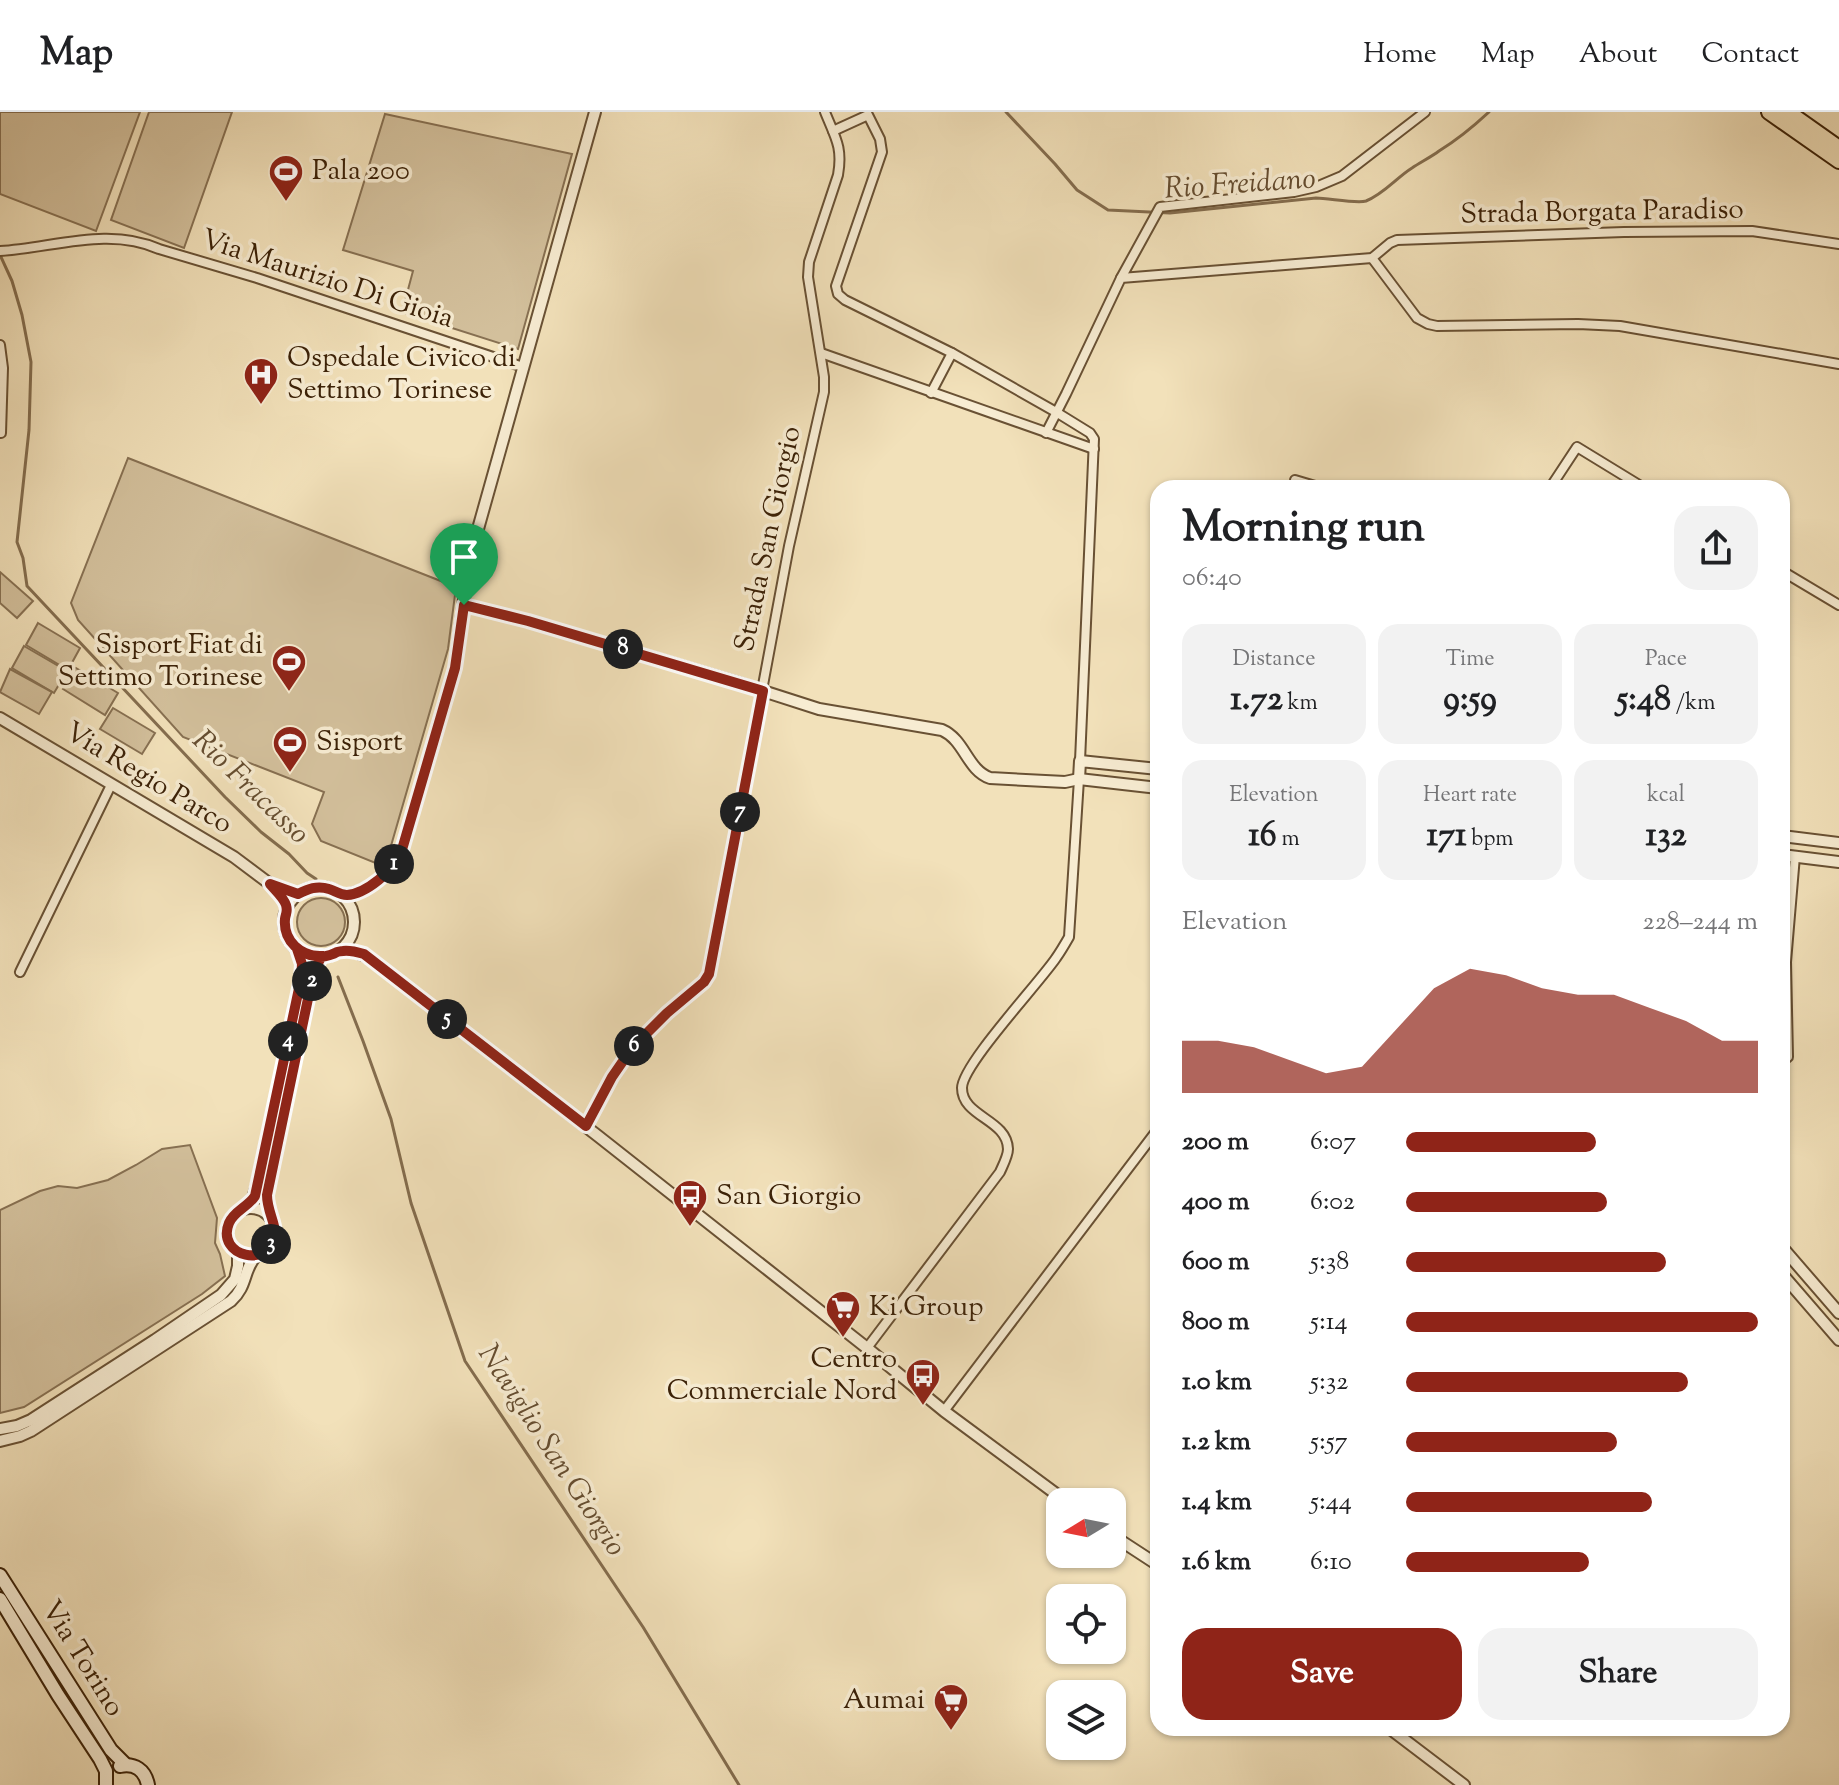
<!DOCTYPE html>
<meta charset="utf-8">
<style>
:root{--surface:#fff;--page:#f2f2f2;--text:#202124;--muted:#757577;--line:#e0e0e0;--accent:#8f2418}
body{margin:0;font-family:"Sorts Mill Goudy",serif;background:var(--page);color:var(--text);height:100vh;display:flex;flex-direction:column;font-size:30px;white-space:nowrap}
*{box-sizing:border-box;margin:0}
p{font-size:26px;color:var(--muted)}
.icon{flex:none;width:44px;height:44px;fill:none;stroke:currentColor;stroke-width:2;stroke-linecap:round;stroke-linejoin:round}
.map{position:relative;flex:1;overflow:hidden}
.side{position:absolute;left:1150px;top:368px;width:640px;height:1256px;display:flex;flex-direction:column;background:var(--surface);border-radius:24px;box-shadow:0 2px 6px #0004}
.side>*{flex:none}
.needle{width:52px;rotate:260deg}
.fabs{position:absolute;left:1046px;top:1376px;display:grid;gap:16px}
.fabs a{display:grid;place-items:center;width:80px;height:80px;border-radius:16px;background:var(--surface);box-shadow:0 2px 6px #0004;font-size:40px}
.pin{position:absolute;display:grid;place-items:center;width:68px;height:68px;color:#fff;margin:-82px -34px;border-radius:50% 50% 50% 0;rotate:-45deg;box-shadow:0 0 8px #0007}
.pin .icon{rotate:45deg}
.km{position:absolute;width:40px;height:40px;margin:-20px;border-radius:50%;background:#222;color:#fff;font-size:22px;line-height:40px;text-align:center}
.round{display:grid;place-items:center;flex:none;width:84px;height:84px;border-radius:24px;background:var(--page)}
.head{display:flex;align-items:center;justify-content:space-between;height:136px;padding:0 32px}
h1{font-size:44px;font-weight:700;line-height:60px}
.figures{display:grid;grid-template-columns:repeat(3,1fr);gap:12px;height:136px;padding:8px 32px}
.figures div{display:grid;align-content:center;border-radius:20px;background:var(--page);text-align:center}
.figures b{font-size:34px;font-weight:700}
.figures small{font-size:22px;font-weight:400}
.figures p{font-size:22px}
.chart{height:224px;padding:16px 32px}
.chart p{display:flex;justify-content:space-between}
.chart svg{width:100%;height:144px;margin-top:8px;fill:var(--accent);opacity:.7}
.primary-button{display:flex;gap:16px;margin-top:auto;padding:16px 32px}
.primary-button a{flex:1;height:92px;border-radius:24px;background:var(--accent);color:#fff;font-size:32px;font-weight:700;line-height:92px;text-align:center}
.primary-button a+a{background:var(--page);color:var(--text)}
ul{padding:0 32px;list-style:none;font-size:26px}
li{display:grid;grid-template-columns:128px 96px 1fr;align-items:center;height:60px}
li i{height:20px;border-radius:10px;background:var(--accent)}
header{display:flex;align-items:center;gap:48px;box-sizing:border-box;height:112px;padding:0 40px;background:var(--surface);border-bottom:2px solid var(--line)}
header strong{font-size:38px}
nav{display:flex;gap:44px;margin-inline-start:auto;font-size:28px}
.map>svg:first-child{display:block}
.green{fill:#d3c09c;stroke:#877052;stroke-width:2}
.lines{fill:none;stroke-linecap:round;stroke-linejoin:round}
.stream{stroke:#846d4e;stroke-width:3}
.minor-casing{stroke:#695134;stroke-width:12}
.tertiary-casing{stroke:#695134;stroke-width:14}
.secondary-casing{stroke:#3b2107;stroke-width:16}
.trunk-casing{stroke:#3b2107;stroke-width:18}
.minor{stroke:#f7ecd2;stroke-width:8}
.tertiary{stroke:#f7ecd2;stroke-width:10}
.secondary{stroke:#f7ecd2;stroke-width:12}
.trunk{stroke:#f2e1ba;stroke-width:14}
.route-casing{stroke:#fff;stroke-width:16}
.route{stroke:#8f2418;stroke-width:10}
.labels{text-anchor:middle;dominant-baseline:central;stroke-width:7;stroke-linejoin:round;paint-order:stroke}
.poi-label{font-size:28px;fill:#3b2107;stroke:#f7ecd2;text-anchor:start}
.street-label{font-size:28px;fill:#3b2107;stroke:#f7ecd2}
.water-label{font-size:30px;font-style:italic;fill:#654d30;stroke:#f7ecd2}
</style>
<header>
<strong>Map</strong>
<nav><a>Home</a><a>Map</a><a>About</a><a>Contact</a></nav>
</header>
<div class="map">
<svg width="1839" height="1673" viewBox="0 0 1839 1673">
<rect width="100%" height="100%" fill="#f2e1ba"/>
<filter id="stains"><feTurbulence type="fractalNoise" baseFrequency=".0025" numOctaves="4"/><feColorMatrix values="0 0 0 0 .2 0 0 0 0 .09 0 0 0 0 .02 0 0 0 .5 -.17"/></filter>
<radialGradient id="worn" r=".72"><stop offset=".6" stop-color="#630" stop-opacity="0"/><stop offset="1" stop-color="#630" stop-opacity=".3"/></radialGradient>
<!-- green -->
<g class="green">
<path d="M0 0H140L96 119 0 82Z"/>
<path d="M149 0H232L184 136 111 108Z"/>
<path d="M385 2 572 42 518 237 402 200 413 159 343 138Z"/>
<path d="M128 346 456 475 448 537 386 751 378 752 321 729 312 712 324 680 183 625 78 508 71 491Z"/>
<path d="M0 460 33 489 17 506 0 491Z"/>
<path d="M38 511 80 536 68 558 26 533Z"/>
<path d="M24 534 67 559 54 581 12 556Z"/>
<path d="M76 556 118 581 105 603 63 577Z"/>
<path d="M10 557 52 580 39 602 0 580Z"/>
<path d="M113 596 155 621 142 642 100 617Z"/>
<circle cx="321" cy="810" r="24"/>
<path d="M190 1033 217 1106 215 1131 220 1142 225 1164 202 1182 24 1295 0 1301V1098L40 1079 58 1074 77 1076 108 1068 136 1053 162 1037Z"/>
</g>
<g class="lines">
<!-- stream -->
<g class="stream">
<path d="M1006 0 1055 52 1077 78 1108 98 1170 101 1316 86C1328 86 1357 92 1366 89 1384 82 1396 66 1412 56 1421 50 1431 45 1439 39 1457 28 1474 14 1489 0"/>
<path d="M0 143 12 169 22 203 31 250 29 318 17 430 23 446 27 474 225 685 261 720 289 742 307 761 316 767"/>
<path d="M338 865 363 929 391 1007 411 1091 465 1249 643 1515 739 1673"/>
</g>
<defs>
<g id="minor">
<path d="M833 19 868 3 880 27 882 40 836 174 838 182 845 188 952 241"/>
<path d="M0 139C52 136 109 114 159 137L257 166 523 255"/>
<path d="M1372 146 1417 206 1428 212 1437 214 1578 212 1620 214 1839 252"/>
<path d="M1121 166 1160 95 1294 80 1316 75 1342 64 1425 0"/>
<path d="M0 233 3 256 1 321"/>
<path d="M821 241 1094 337"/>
<path d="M931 281 952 241 1056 300 1090 321 1094 327 1080 649"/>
<path d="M1046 321 1066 282 1121 166 1372 146 1390 131 1397 128 1624 120 1752 119 1839 132"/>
<path d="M1295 368 1322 376"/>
<path d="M1550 376 1577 335 1644 376"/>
<path d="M1782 459 1839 493"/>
<path d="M20 860 111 673"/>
<path d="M1782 950 1788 945 1786 850 1795 744"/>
<path d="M586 1014 612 965 632 936 667 901 704 870 709 862 789 434 824 280V265L808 165 809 150 838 63C843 35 835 25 825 0"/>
<path d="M867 1236 1000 1060C1003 1053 1008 1044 1008 1037 1007 1007 962 1005 962 976 962 953 1040 870 1056 846 1061 839 1065 832 1069 825L1079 667"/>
<path d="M944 1299 1158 1017"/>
</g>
<g id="tertiary">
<path d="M464 493 528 509 735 570 819 597 942 618C965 628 967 658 990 666L1065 670 1079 667 1158 676"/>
<path d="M0 606 234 745 270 772 298 782"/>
<path d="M1079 667 1080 649 1158 657"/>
<path d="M1782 724 1839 731"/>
<path d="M1782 743 1839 750"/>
<circle cx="319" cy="810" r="35"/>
<path d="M341 783C365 783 391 762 401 741L455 556 469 449 595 0"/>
<path d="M339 839C351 838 360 840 370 847L598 1024 867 1236 944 1299 1067 1390"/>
<circle cx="251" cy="1120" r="24"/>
<path d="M243 1097 252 1089 257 1073 301 867 302 852 297 837"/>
<path d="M271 1107 267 1092V1083L314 858 322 844"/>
<path d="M1782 1135 1839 1201"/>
<path d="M1782 1162 1839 1228"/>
<path d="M0 1317 17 1314 31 1308 155 1228 221 1183 235 1167 238 1154V1140"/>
<path d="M0 1329 20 1324 31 1319 231 1189C248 1174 243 1156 257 1143"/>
<path d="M1112 1423 1158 1453"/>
<path d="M1389 1616 1464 1673"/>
</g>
<g id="secondary">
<path d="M0 1463 111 1638 126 1653"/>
<path d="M0 1487 58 1583 100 1647 106 1659V1673"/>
<path d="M120 1654C135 1651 145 1658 148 1673"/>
</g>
<g id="trunk">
<path d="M1769 0 1839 49"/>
<path d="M1788 0 1839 36"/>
</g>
</defs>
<!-- minor casing -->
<use href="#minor" class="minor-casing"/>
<!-- tertiary casing -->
<use href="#tertiary" class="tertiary-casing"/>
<!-- secondary casing -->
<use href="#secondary" class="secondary-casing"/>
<!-- trunk casing -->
<use href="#trunk" class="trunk-casing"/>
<!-- minor -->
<use href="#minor" class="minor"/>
<!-- tertiary -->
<use href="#tertiary" class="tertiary"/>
<!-- secondary -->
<use href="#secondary" class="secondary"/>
<!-- trunk -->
<use href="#trunk" class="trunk"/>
</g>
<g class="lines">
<defs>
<path id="route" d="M464 493 455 556 401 741C394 758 366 782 347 783 339 783 336 779 329 777 317 773 308 777 298 782L270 772C275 778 284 786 286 793 288 800 286 800 285 807 283 829 301 845 322 844L314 858 267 1083C267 1098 275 1110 275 1121 272 1158 215 1145 229 1111 234 1099 248 1095 255 1084L301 867 302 852 297 837C308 843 318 847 330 843 340 840 333 840 343 839 350 838 357 840 364 842L586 1014 612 965 632 936 667 901 704 870 709 862 763 579 528 509 464 493"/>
</defs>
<!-- route casing -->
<use href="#route" class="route-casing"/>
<!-- route -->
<use href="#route" class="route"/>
</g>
<!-- icons -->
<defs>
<symbol id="stadium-pin" viewBox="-11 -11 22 30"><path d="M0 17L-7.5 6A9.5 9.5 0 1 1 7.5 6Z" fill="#8f2418" stroke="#f7ecd2"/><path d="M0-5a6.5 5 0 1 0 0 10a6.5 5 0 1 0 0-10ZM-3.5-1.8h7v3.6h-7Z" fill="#fff"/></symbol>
<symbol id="hospital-pin" viewBox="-11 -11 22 30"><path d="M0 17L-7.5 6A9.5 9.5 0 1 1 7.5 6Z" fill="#8f2418" stroke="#f7ecd2"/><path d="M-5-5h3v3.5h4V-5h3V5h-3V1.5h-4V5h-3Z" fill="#fff"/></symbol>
<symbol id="bus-pin" viewBox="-11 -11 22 30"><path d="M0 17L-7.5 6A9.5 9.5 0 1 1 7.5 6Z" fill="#8f2418" stroke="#f7ecd2"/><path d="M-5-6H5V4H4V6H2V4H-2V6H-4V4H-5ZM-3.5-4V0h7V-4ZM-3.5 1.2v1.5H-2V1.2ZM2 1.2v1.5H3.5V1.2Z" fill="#fff"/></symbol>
<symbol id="supermarket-pin" viewBox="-11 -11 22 30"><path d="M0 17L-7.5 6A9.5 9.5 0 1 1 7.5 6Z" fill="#8f2418" stroke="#f7ecd2"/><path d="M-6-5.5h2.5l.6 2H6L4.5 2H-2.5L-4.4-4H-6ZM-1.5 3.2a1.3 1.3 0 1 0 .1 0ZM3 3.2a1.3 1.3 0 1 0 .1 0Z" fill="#fff"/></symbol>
</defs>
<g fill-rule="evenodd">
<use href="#stadium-pin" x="266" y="40" width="40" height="54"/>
<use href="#hospital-pin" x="241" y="243" width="40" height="54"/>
<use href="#stadium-pin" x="269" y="530" width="40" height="54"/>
<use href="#stadium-pin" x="270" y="611" width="40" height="54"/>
<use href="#bus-pin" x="670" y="1065" width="40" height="54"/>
<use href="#supermarket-pin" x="823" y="1176" width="40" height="54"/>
<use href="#bus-pin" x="903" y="1244" width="40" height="54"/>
<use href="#supermarket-pin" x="931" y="1569" width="40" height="54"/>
</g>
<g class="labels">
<!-- poi labels -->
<g class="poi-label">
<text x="312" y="60">Pala 200</text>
<text x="287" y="247">Ospedale Civico di<tspan x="287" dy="32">Settimo Torinese</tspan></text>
<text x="263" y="534" text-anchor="end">Sisport Fiat di<tspan x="263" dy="32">Settimo Torinese</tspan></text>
<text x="316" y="631">Sisport</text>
<text x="716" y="1085">San Giorgio</text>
<text x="869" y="1196">Ki Group</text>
<text x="897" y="1248" text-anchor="end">Centro<tspan x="897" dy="32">Commerciale Nord</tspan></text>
<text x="925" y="1589" text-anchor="end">Aumai</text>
</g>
<!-- street labels -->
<g class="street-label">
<text transform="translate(1602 101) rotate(-1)">Strada Borgata Paradiso</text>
<text transform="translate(327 168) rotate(18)">Via Maurizio Di Gioia</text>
<text transform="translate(769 427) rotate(-78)">Strada San Giorgio</text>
<text transform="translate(148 667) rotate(31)">Via Regio Parco</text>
<text transform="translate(82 1547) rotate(58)">Via Torino</text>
</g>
<!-- water labels -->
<g class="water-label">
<text transform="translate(1240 73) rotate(-4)">Rio Freidano</text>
<text transform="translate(250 676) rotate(44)">Rio Fracasso</text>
<text transform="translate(551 1339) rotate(57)">Naviglio San Giorgio</text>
</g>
</g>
<rect width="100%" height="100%" filter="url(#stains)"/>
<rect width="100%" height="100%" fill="url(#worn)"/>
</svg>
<div class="fabs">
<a><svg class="needle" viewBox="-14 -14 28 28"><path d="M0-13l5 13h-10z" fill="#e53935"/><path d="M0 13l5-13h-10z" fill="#757577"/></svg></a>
<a><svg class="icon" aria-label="locate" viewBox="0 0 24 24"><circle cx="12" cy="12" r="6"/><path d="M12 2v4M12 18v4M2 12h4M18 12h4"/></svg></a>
<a><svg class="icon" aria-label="layers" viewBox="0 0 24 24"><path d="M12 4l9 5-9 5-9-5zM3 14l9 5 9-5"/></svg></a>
</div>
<div class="pin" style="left:464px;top:493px;background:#1e9e55"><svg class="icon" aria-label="arrive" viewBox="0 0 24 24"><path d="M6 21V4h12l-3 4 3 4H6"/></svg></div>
<b class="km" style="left:394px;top:752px">1</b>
<b class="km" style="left:312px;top:869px">2</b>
<b class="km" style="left:271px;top:1132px">3</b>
<b class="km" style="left:288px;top:929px">4</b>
<b class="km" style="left:447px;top:907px">5</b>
<b class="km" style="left:634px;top:934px">6</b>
<b class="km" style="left:740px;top:700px">7</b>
<b class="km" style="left:623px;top:537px">8</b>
<section class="side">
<div class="head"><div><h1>Morning run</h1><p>06:40</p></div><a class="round"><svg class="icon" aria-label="share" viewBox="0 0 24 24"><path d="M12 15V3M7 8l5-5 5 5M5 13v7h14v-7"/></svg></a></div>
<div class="figures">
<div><p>Distance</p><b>1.72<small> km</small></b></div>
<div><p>Time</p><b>9:59</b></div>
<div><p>Pace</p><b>5:48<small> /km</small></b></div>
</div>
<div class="figures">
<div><p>Elevation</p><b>16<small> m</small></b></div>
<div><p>Heart rate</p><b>171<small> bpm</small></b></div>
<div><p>kcal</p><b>132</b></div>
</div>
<div class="chart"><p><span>Elevation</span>228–244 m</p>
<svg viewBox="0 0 160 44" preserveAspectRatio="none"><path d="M0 44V28L10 28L20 30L30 34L40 38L50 36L60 24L70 12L80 6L90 8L100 12L110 14L120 14L130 18L140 22L150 28L160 28V44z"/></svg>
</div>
<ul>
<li><b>200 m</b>6:07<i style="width:54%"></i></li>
<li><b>400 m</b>6:02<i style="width:57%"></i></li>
<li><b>600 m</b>5:38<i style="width:74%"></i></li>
<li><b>800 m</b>5:14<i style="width:100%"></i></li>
<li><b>1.0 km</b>5:32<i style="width:80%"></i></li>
<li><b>1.2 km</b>5:57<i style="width:60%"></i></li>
<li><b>1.4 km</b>5:44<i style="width:70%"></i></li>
<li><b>1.6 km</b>6:10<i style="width:52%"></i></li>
</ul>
<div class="primary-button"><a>Save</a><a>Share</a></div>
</section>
</div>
